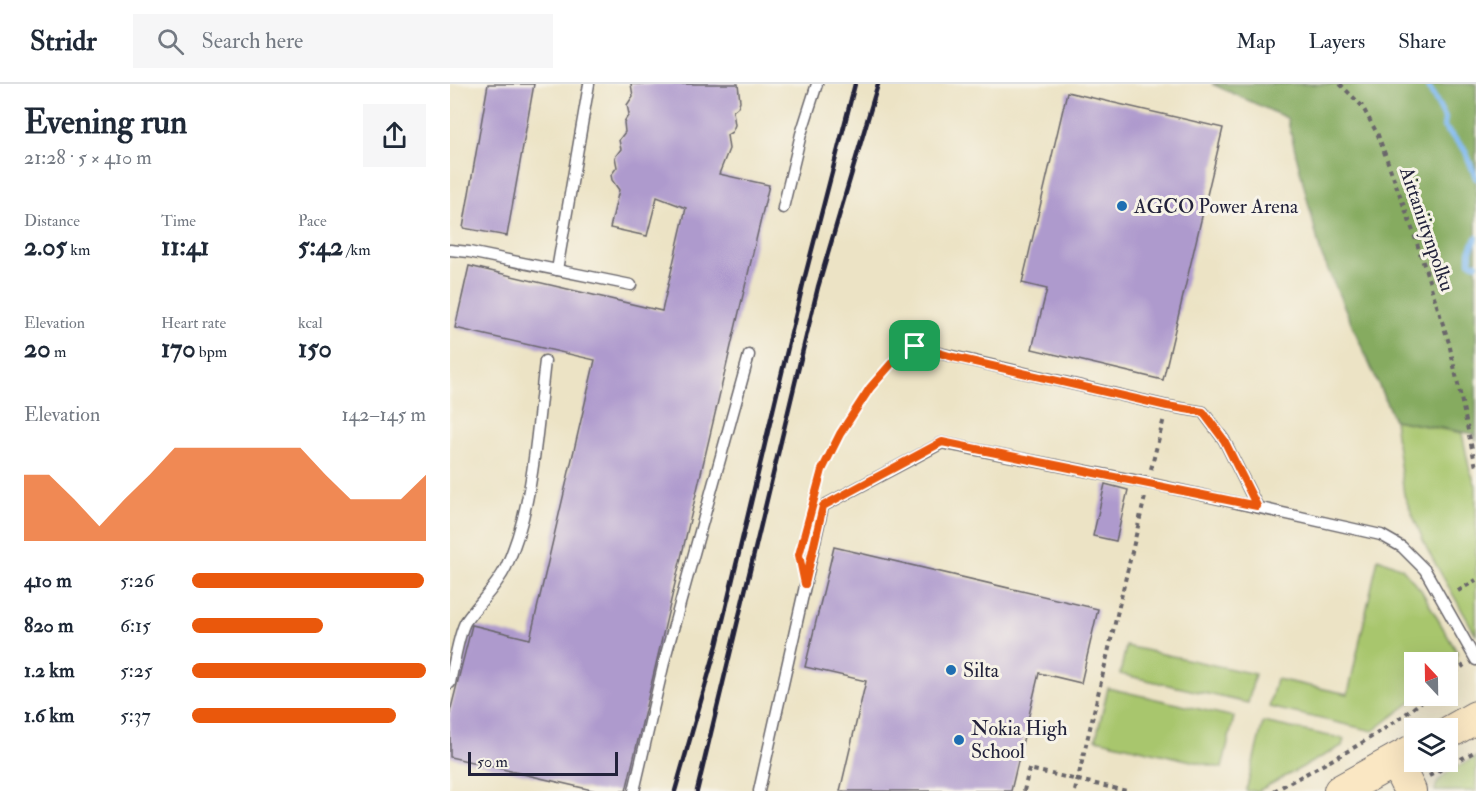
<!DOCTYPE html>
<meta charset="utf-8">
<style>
:root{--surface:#fff;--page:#f6f6f7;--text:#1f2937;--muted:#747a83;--line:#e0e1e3;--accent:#ea580c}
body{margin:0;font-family:"IM FELL Double Pica",serif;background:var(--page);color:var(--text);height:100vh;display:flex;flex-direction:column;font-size:22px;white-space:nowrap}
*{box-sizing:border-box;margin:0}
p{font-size:20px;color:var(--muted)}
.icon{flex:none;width:33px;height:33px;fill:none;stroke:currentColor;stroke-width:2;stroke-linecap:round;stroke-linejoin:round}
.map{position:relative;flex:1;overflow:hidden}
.side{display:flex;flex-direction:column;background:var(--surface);width:450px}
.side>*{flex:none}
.needle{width:39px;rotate:338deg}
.controls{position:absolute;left:954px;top:568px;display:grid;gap:12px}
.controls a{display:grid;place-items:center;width:54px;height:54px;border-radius:0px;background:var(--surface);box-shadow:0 6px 24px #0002;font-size:30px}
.scale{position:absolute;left:18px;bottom:15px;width:150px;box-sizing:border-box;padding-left:6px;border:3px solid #22223b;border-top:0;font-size:16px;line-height:21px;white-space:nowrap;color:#22223b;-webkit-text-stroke:4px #f7f3e8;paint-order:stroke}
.pin{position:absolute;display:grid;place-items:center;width:51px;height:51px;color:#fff;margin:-26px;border-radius:12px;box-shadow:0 3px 9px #0006}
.round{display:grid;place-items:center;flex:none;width:63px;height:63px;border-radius:0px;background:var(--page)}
.head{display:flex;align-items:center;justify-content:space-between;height:102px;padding:0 24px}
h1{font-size:33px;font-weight:800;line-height:45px}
.figures{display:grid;grid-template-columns:repeat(3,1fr);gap:9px;height:102px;padding:6px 24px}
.figures div{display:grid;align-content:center}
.figures b{font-size:26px;font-weight:800}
.figures small{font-size:16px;font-weight:400}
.figures p{font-size:16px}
.chart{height:168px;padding:12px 24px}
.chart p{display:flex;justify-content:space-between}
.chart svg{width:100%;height:108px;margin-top:6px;fill:var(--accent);opacity:.7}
ul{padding:0 24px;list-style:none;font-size:20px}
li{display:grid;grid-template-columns:96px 72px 1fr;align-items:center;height:45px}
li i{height:15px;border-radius:8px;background:var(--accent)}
header{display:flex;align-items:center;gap:36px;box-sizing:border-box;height:84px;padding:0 30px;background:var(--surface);border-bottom:2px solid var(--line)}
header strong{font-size:28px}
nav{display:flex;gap:33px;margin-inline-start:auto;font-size:21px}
.search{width:420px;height:54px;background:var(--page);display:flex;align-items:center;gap:15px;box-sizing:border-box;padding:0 21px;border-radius:0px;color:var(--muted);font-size:22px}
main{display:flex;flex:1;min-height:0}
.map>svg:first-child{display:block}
.green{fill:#a8c66d;stroke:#657454;stroke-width:1.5}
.forest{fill:#86ab60;stroke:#54664e;stroke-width:1.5}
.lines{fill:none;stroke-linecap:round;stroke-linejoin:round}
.stream{stroke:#80baf1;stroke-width:6}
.building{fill:#ae9acd}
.lane-casing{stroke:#69666b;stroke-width:13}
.secondary-casing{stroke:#69666b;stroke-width:34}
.path{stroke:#69666b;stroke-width:4;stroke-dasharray:4.5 4.5;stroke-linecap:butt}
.lane{stroke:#fff;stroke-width:10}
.secondary{stroke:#fae7c3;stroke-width:32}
.rail{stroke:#22223b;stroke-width:4.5}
.route-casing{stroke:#fff;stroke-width:12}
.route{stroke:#ea580c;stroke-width:8}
.poi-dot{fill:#1f6fb2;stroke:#f7f3e8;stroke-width:2}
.labels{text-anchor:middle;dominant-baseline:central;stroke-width:6;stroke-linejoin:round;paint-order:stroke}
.poi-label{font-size:20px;fill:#22223b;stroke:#f7f3e8;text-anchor:start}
.street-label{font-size:20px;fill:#22223b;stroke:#f7f3e8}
</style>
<header>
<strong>Stridr</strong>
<div class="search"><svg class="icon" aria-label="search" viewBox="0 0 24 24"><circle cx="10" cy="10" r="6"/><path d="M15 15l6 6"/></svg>Search here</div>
<nav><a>Map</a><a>Layers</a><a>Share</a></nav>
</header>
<main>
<section class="side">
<div class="head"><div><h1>Evening run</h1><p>21:28 · 5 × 410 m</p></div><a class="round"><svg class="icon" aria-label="share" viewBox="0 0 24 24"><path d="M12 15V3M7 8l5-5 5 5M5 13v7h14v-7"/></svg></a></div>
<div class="figures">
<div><p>Distance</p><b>2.05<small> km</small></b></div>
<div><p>Time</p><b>11:41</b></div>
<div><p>Pace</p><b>5:42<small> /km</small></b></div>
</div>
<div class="figures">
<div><p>Elevation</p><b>20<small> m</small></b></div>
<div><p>Heart rate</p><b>170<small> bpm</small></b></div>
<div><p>kcal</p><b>150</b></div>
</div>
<div class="chart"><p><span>Elevation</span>142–145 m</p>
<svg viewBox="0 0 160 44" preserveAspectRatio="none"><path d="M0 44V17L10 17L20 27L30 38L40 27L50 17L60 6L70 6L80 6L90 6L100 6L110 6L120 17L130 27L140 27L150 27L160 17V44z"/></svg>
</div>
<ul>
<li><b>410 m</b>5:26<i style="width:99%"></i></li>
<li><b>820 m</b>6:15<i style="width:56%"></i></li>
<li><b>1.2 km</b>5:25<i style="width:100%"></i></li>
<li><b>1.6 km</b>5:37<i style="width:87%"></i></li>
</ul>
</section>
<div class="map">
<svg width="1026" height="707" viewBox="0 0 1026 707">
<rect width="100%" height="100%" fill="#f7f3e8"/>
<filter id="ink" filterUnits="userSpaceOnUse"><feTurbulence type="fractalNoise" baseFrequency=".0167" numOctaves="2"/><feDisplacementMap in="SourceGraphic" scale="12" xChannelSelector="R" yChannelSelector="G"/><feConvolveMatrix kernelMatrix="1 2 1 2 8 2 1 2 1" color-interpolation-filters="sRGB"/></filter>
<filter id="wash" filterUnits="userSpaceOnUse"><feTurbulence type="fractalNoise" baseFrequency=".008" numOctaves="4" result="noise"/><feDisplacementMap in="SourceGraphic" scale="24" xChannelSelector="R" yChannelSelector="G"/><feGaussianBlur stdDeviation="1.35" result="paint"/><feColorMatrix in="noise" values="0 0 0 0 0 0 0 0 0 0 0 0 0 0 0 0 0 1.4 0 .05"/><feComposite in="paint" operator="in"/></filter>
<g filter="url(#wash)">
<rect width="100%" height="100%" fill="#ece3c5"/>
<!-- green -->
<g class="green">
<path d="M944 336 1012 349 1019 383 1026 402V551L977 465 954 411Z"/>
<path d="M928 474 952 484 971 506 1007 568 1006 581 998 588V579H964V612H969L923 647 819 623 826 595 898 610Z"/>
<path d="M676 562 805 590 798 619 670 590Z"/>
<path d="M658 604 784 633 772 684 646 655Z"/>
<path d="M813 638 894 655 892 662 808 707H796Z"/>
<path d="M1026 673V707H985C986 690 1012 681 1026 673Z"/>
</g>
<!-- forest -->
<path class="forest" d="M762 0H1026V357L1024 350 944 336 871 170 837 34Z"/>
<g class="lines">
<!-- stream -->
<g class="stream">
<path d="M977 0 995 34 994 43 1015 66 1026 94"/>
<path d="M1026 154 1020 167V178L1026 180"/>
</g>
</g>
<g id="blocks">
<!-- building -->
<g class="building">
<path d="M38 0H84L57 152 13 144Z"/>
<path d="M181 0H288L290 17 288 23 283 27 285 41 282 48 277 51 279 65 269 90 319 101 176 707H146L0 673V628L22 541 80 555 145 276 5 244 19 182 212 227 236 124 207 113 197 152 160 144 169 106 162 96 161 91 167 83 165 73 171 65 169 56 175 48 174 38 179 30 177 21 183 12Z"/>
<path d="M617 8 773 44 713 296 582 265 597 205 572 199Z"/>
<path d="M655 400 678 406 666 457 643 452Z"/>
<path d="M384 463 648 525 631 599 589 589 561 707H390L416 597 355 583Z"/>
</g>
</g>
</g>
<g filter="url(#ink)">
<use href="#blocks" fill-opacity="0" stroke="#69666b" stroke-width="1.5"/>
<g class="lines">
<defs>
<g id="lane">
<path d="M333 124 351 50 367 0"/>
<path d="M0 166 19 168 181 201"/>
<path d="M107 186 139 0"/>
<path d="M455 249 465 262 480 267 717 322 753 328 774 356 807 422"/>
<path d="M0 599C3 585 9 547 16 537 29 518 46 504 56 483 84 423 87 343 95 277"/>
<path d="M184 707 215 574 299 271"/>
<path d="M309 707 373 422 492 359 698 399 931 451 952 463 975 486 1026 576"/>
</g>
<g id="secondary">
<path d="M998 649 1026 633"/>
<path d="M945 677 960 707"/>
<path d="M890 707 964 666"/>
</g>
</defs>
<!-- lane casing -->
<use href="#lane" class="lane-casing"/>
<!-- secondary casing -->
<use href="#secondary" class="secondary-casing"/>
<!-- path -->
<g class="path">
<path d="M890 0 912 22 928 51 964 150 999 259 1026 383"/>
<path d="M701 385 714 334"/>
<path d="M365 410C381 357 412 313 448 272L454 269"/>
<path d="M1008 507 1026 496"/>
<path d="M998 595 1014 581"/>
<path d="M979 692 1026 667"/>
<path d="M574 707 579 685 677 707"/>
<path d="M625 707 695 413"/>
<path d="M824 707C877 678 932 652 978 612"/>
</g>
<!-- lane -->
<use href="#lane" class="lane"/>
<!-- secondary -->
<use href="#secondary" class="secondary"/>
<!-- rail -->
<g class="rail">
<path d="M225 707 267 561 353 200 405 0"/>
<path d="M247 707 368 203 428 0"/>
</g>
</g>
</g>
<g class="lines" filter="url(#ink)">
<defs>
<path id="route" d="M465 262 503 273 717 322 753 328 774 356 807 422 492 358 373 422 355 500 349 471 372 386 390 350 420 304 448 272Z"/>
</defs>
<!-- route casing -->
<use href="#route" class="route-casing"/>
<!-- route -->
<use href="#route" class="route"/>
</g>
<!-- markers -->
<g class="poi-dot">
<circle cx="672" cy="122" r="6"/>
<circle cx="501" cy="586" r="6"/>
<circle cx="509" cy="656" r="6"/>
</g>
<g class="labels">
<!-- poi labels -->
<g class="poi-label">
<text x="684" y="122">AGCO Power Arena</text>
<text x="513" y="586">Silta</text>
<text x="521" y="644">Nokia High<tspan x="521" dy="23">School</tspan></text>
</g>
<!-- street labels -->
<g class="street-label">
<text transform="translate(977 145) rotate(71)">Aittaniitynpolku</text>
</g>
</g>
</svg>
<div class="controls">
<a><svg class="needle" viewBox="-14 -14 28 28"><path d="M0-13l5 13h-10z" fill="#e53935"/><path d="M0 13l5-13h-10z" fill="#747a83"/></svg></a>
<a><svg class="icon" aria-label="layers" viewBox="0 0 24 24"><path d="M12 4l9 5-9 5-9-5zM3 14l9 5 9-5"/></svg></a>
</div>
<div class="scale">50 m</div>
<div class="pin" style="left:465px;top:262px;background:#1e9e55"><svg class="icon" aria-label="arrive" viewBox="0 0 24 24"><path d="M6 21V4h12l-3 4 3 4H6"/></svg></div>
</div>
</main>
